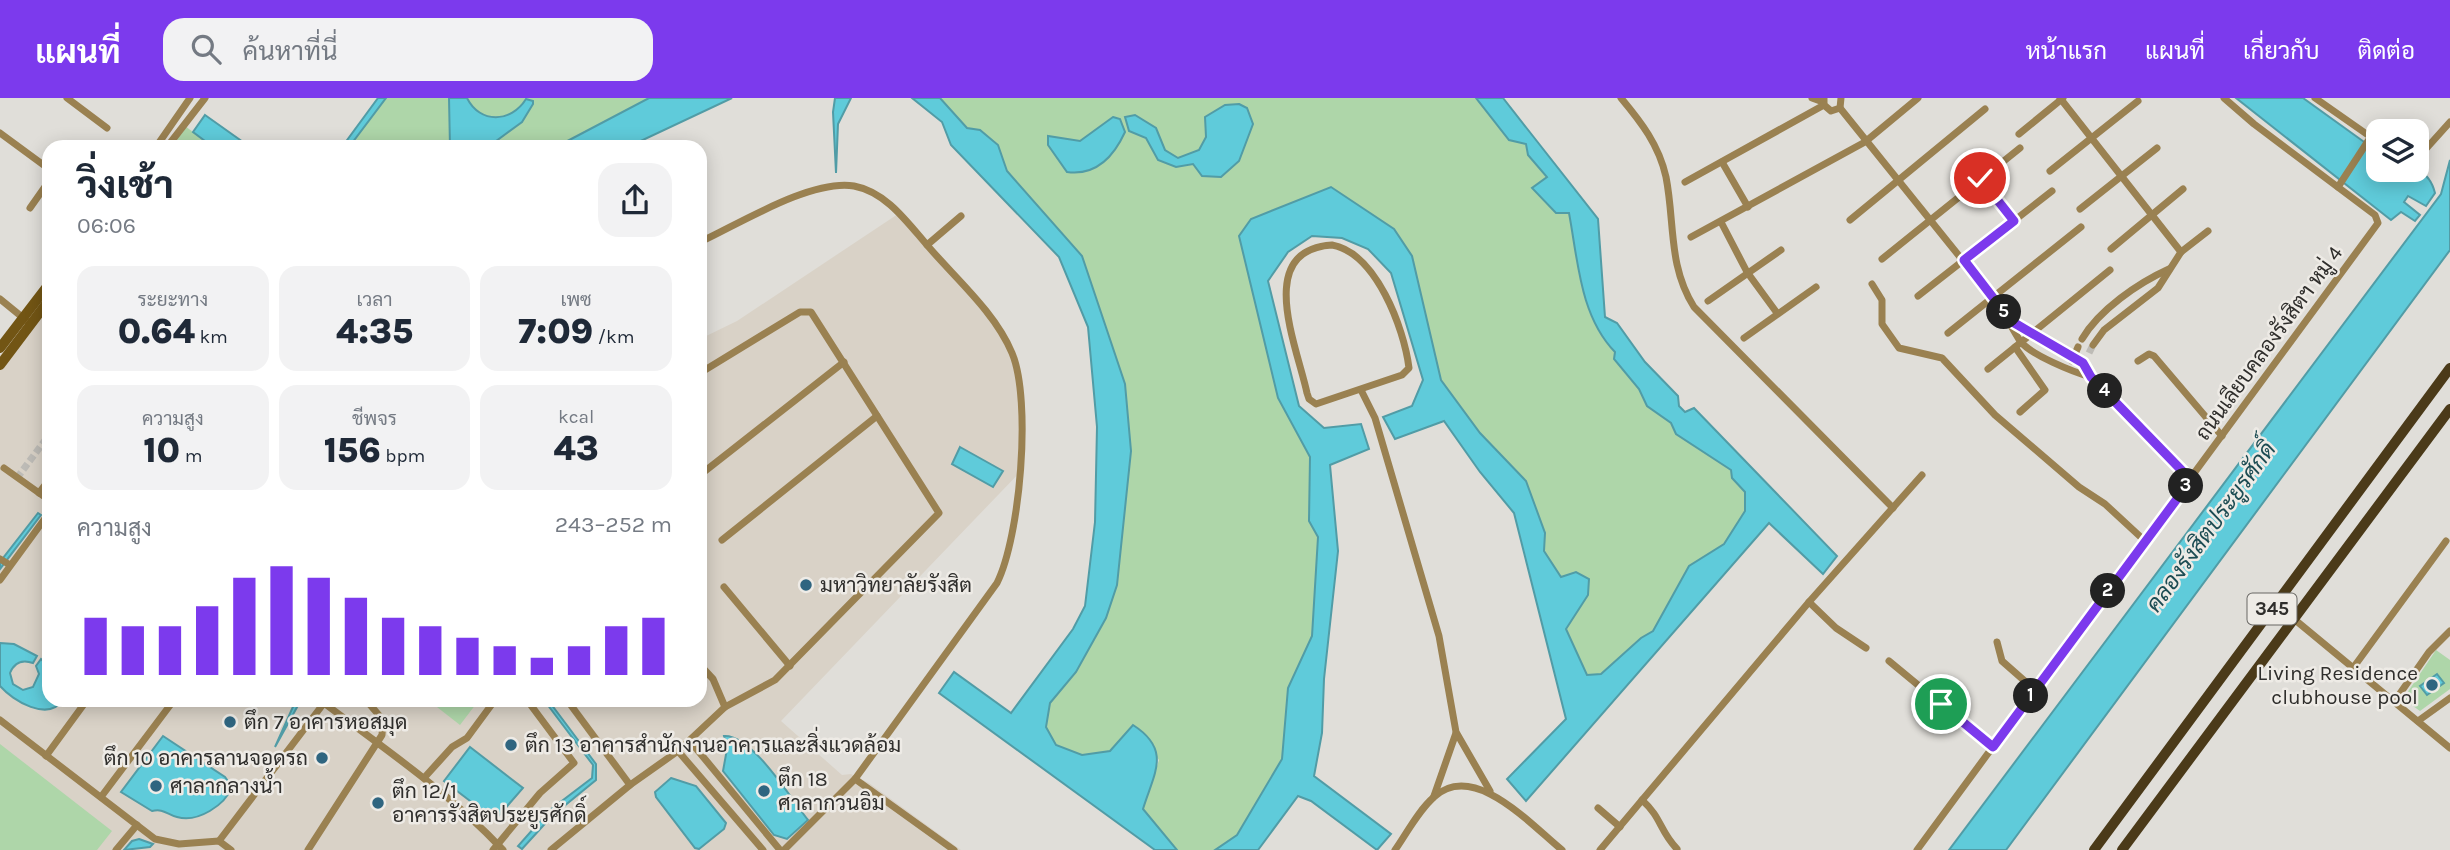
<!DOCTYPE html>
<html lang="th">
<meta charset="utf-8">
<style>
:root{--surface:#fff;--page:#f2f2f3;--text:#1f2937;--muted:#747a83;--accent:#7c3aed}
body{margin:0;font-family:Karla,Sarabun,sans-serif;background:var(--page);color:var(--text);height:100vh;display:flex;flex-direction:column;font-size:26px;white-space:nowrap}
*{box-sizing:border-box;margin:0}
p{font-size:23px;color:var(--muted)}
.icon{flex:none;width:38px;height:38px;fill:none;stroke:currentColor;stroke-width:2;stroke-linecap:round;stroke-linejoin:round}
.map{position:relative;flex:1;overflow:hidden}
.details{position:absolute;left:42px;top:42px;width:665px;height:567px;display:flex;flex-direction:column;background:var(--surface);border-radius:21px;box-shadow:0 4px 18px #0003}
.details>*{flex:none}
.fabs{position:absolute;left:2366px;top:21px;display:grid;gap:14px}
.fabs a{display:grid;place-items:center;width:63px;height:63px;border-radius:14px;background:var(--surface);box-shadow:0 4px 18px #0003;font-size:35px}
.pin{position:absolute;display:grid;place-items:center;width:60px;height:60px;color:#fff;margin:-30px;border:4px solid #fff;border-radius:50%;box-shadow:0 2px 7px #0007}
.km{position:absolute;width:35px;height:35px;margin:-18px;border-radius:50%;background:#222;color:#fff;font-size:19px;line-height:35px;text-align:center}
.round{display:grid;place-items:center;flex:none;width:74px;height:74px;border-radius:21px;background:var(--page)}
.head{display:flex;align-items:center;justify-content:space-between;height:119px;padding:0 35px}
h1{font-size:38px;font-weight:800;line-height:52px}
.metrics{display:grid;grid-template-columns:repeat(3,1fr);gap:10px;height:119px;padding:7px 35px}
.metrics div{display:grid;align-content:center;border-radius:18px;background:var(--page);text-align:center}
.metrics b{font-size:35px;font-weight:800}
.metrics small{font-size:19px;font-weight:400}
.metrics p{font-size:19px}
.chart{height:196px;padding:14px 35px}
.chart p{display:flex;justify-content:space-between}
.chart svg{width:100%;height:126px;margin-top:7px;stroke:var(--accent);stroke-width:6}
header{display:flex;align-items:center;gap:42px;box-sizing:border-box;height:98px;padding:0 35px;background:var(--accent);color:#fff}
header strong{font-size:33px}
nav{display:flex;gap:38px;margin-inline-start:auto;font-size:24px}
.search{width:490px;height:63px;background:var(--page);display:flex;align-items:center;gap:18px;box-sizing:border-box;padding:0 24px;border-radius:21px;color:var(--muted);font-size:26px}
.map>svg:first-child{display:block}
.built{fill:#d9d2c7}
.green{fill:#aed6a9}
.water{fill:#5fcbda;stroke:#519ca6;stroke-width:2}
.lines{fill:none;stroke-linecap:round;stroke-linejoin:round}
.street-tunnel{stroke:#bdbbb6;stroke-width:7;stroke-dasharray:7 3.5;stroke-linecap:butt}
.street{stroke:#9a8151;stroke-width:7}
.secondary{stroke:#725514;stroke-width:10}
.primary{stroke:#4b3a19;stroke-width:10}
.route-casing{stroke:#fff;stroke-width:14}
.route{stroke:#7c3aed;stroke-width:9}
.poi-dot{fill:#2f6580;stroke:#eeebe6;stroke-width:2.5}
.labels{text-anchor:middle;dominant-baseline:central;stroke-width:5;stroke-linejoin:round;paint-order:stroke}
.shield{fill:#eeebe6;stroke:#686764;stroke-width:2}
.shield-label{font-size:19px;font-weight:bold;fill:#2f2e2c}
.street-label{font-size:21px;fill:#2f2e2c;stroke:#eeebe6}
.poi-label{font-size:21px;fill:#2f2e2c;stroke:#eeebe6;text-anchor:start}
.water-label{font-size:23px;font-style:italic;fill:#1c4c53;stroke:#eeebe6}
</style>
<header>
<strong>แผนที่</strong>
<div class="search"><svg class="icon" aria-label="search" viewBox="0 0 24 24"><circle cx="10" cy="10" r="6"/><path d="M15 15l6 6"/></svg>ค้นหาที่นี่</div>
<nav><a>หน้าแรก</a><a>แผนที่</a><a>เกี่ยวกับ</a><a>ติดต่อ</a></nav>
</header>
<div class="map">
<svg width="2450" height="752" viewBox="0 0 2450 752">
<rect width="100%" height="100%" fill="#e0ded9"/>
<!-- built -->
<path class="built" d="M901 114 992 222 1013 253 1022 289 1023 371 781 623 842 677 851 676 869 685 961 752H0V257L49 200V602H700V241L737 223Z"/>
<!-- green -->
<g class="green">
<path d="M386 0H649L556 49H349Z"/>
<path d="M940 0H1476L1509 42 1526 46 1528 57 1547 79 1533 90 1569 115C1578 163 1580 218 1615 254L1614 261 1639 291 1647 308 1671 325 1676 336 1731 372 1732 380 1745 394V413L1724 446 1689 468 1653 533 1641 540 1601 576 1587 577 1566 530 1588 497 1561 480 1544 453 1545 435 1526 383 1480 335 1441 282 1412 158 1394 132 1331 89 1239 138 1278 300 1310 359 1309 423 1318 439 1312 538 1288 591 1282 661 1237 737 1215 752H1177L1143 711 1159 662 1133 628 1110 653 1082 657 1056 647 1046 629 1050 605 1076 574 1106 520 1117 487 1125 286 1082 158 1007 73 998 47 980 32 967 30Z"/>
<path d="M185 28 213 49H169Z"/>
<path d="M2436 552 2450 562V591L2420 613 2403 601Z"/>
<path d="M428 602H479L460 627Z"/>
<path d="M0 646 112 733 97 752H0Z"/>
</g>
<!-- water -->
<g class="water">
<path d="M378 0H386L349 49H342Z"/>
<path d="M449 0H467C480 26 511 25 526 1L533 3V6L522 24 488 49H450Z"/>
<path d="M649 0H732L628 49H556Z"/>
<path d="M835 0H851L838 26 836 75 833 14Z"/>
<path d="M912 0H940L967 30 980 32 998 47 1007 73 1082 158 1125 286 1131 353 1117 487 1106 520 1076 574 1050 605 1046 629 1056 647 1082 657 1110 653 1133 627C1172 652 1154 675 1143 711L1177 752H1155L939 595 954 574 1011 615 1073 531 1085 508 1095 424 1097 329 1088 229 1059 159 951 47 942 24Z"/>
<path d="M1476 0H1503L1598 121 1605 219 1617 225 1645 264 1678 298 1679 308 1685 314 1694 310 1837 458 1823 476 1769 425 1526 703 1507 681 1566 621 1514 415 1480 374 1444 323 1395 341 1383 319 1412 308 1423 282 1391 175 1368 151 1342 140 1312 138 1288 154 1268 183 1299 308 1324 330 1361 326 1369 351 1330 367 1338 453 1324 581 1322 635 1314 678 1391 736 1377 752 1311 703 1298 698 1258 752H1215L1237 737 1282 661 1288 590 1312 538 1318 439 1309 423 1310 359 1278 300 1239 138 1251 121 1331 89 1394 131 1412 158 1441 282 1480 335 1526 383 1545 435 1544 453 1561 479 1576 474 1589 481 1588 497 1566 531 1587 577 1601 576 1641 540 1653 533 1689 468 1724 446 1745 413V394L1732 380 1731 372 1676 336 1671 325 1647 308 1639 291 1614 261 1615 254C1580 218 1578 163 1569 115H1556L1532 90 1547 79 1528 57 1526 46 1509 42Z"/>
<path d="M2236 0H2303L2378 54V72C2405 72 2427 64 2435 95L2426 108 2408 98 2404 104 2420 117 2415 123 2401 114 2391 122Z"/>
<path d="M1239 6 1247 10 1253 26 1239 63 1221 79 1202 78 1193 66 1176 69 1158 62 1146 40 1129 33 1125 19 1135 17 1156 30 1165 52 1178 60 1199 52 1206 39 1205 19 1225 7Z"/>
<path d="M205 17 250 49H213L193 34Z"/>
<path d="M1113 19 1120 21 1125 34C1114 58 1096 78 1067 74L1048 47V38L1080 43Z"/>
<path d="M2450 62V152L2006 752H1949L2441 96Z"/>
<path d="M960 349 1003 373 993 389 952 366Z"/>
<path d="M38 415 41 417 0 471V464Z"/>
<path d="M0 545 14 546 37 558 33 565C22 561 14 565 10 575L13 586 23 592 33 589 39 576 36 568 41 561 49 569V602H63C48 624 13 603 0 588Z"/>
<path d="M2437 576 2444 585 2427 597 2420 588Z"/>
<path d="M296 602H301L275 649Z"/>
<path d="M544 602H548L596 666V682L552 718 522 751 518 748 550 712 592 680 593 667Z"/>
<path d="M163 638 225 679 232 689C225 707 198 725 177 719 167 717 164 710 152 713L121 694Z"/>
<path d="M724 638C752 636 791 701 808 722L787 741 774 737 723 673 727 651Z"/>
<path d="M470 649 523 690 495 722 444 683Z"/>
<path d="M671 680 696 688 726 725 724 731 699 751 695 750 656 699 655 694Z"/>
<path d="M139 741 153 746 150 749 124 752 132 743Z"/>
</g>
<g class="lines">
<!-- street-tunnel -->
<g class="street-tunnel">
<path d="M2089 255 2093 247"/>
<path d="M17 380 46 341 49 343"/>
</g>
<!-- street -->
<g class="street">
<path d="M67 0 107 30"/>
<path d="M1621 0C1641 24 1659 47 1666 79 1675 125 1668 168 1694 209L1893 410"/>
<path d="M1812 0 1823 4"/>
<path d="M1824 0V7L1831 13 1840 10 1841 0"/>
<path d="M2060 0 2181 154 2158 190 2104 232 2093 247"/>
<path d="M2315 0 2378 44"/>
<path d="M1840 10 1993 200C2004 213 2011 229 2020 243 2031 257 2073 274 2091 279"/>
<path d="M0 35 49 71"/>
<path d="M2019 36 2063 0"/>
<path d="M156 49 190 0"/>
<path d="M167 49 205 0"/>
<path d="M2417 55 2424 53 2450 24"/>
<path d="M1722 64 1748 109"/>
<path d="M2050 73 2138 3"/>
<path d="M1980 81 2014 123"/>
<path d="M1685 84 1824 7"/>
<path d="M2338 89 2370 40"/>
<path d="M30 110 49 83"/>
<path d="M2080 111 2157 50"/>
<path d="M1850 122 1985 11"/>
<path d="M1721 124 1747 174 1777 215"/>
<path d="M1691 139 1865 44 1918 0"/>
<path d="M700 144C739 126 811 81 854 88 886 94 907 124 927 147 955 180 995 214 1012 255 1032 303 1020 439 997 485L855 681 784 752"/>
<path d="M927 147 961 118"/>
<path d="M1332 147C1376 155 1404 230 1409 270L1402 277 1316 306 1309 301 1307 295C1297 248 1254 152 1332 147Z"/>
<path d="M2111 151 2183 91"/>
<path d="M2181 154 2208 133"/>
<path d="M1882 161 2020 50"/>
<path d="M1872 186 1882 202V226L1899 250 1942 260 1995 317 2079 389 2105 406 2145 443"/>
<path d="M1918 198 2052 93"/>
<path d="M0 201 27 223"/>
<path d="M1708 203 1781 152"/>
<path d="M2011 223 2083 265 2091 279 2191 381"/>
<path d="M1948 235 2081 129"/>
<path d="M1744 240 1816 189"/>
<path d="M2082 241C2099 212 2138 185 2169 171"/>
<path d="M2015 249 2045 292 2020 314"/>
<path d="M2072 263 2078 249"/>
<path d="M2138 263 2149 256 2154 258 2222 338"/>
<path d="M1988 271 2110 172"/>
<path d="M1361 292 1375 320 1439 538 1456 634 1490 693"/>
<path d="M4 370 49 402"/>
<path d="M700 377 844 264"/>
<path d="M39 395 49 382"/>
<path d="M722 442 877 318"/>
<path d="M0 461 10 467"/>
<path d="M0 482 49 415"/>
<path d="M724 489 790 568"/>
<path d="M1809 504 1836 530 1866 550"/>
<path d="M2294 521 2450 650"/>
<path d="M1997 544 2002 563 2035 592"/>
<path d="M1889 563 1993 649"/>
<path d="M700 567 713 581 725 609"/>
<path d="M2353 570 2446 443"/>
<path d="M320 602C383 650 449 694 503 752"/>
<path d="M567 602 630 687"/>
<path d="M2394 604 2429 554 2450 533"/>
<path d="M0 622 155 741 179 746 219 743 231 752"/>
<path d="M2418 623 2450 600"/>
<path d="M690 643 780 752"/>
<path d="M678 653 763 752"/>
<path d="M46 658 87 602"/>
<path d="M424 680 452 649 467 640 495 602"/>
<path d="M855 681 954 752"/>
<path d="M1434 698 1456 635"/>
<path d="M101 699 174 602"/>
<path d="M1642 702C1662 720 1659 732 1677 751"/>
<path d="M1598 710 1620 729"/>
<path d="M219 743 324 605"/>
<path d="M116 752 137 727"/>
<path d="M308 752 382 637 383 622 366 602"/>
<path d="M493 752 540 695 574 665 527 602"/>
<path d="M551 752 630 687 678 653 725 609 775 582 939 415 811 214H800L700 275"/>
<path d="M1395 752C1407 735 1418 713 1434 699 1474 662 1532 728 1562 752"/>
<path d="M1600 752 1809 504 1922 377"/>
<path d="M1917 752 2378 125 2375 117 2254 26 2224 0"/>
</g>
<!-- secondary -->
<g class="secondary">
<path d="M0 250 49 186"/>
<path d="M0 267 49 202"/>
</g>
<!-- primary -->
<g class="primary">
<path d="M2094 752 2450 270"/>
<path d="M2122 752 2450 311"/>
</g>
</g>
<g class="lines">
<defs>
<path id="route" d="M1941 606 1993 649 2191 382 2091 279 2083 265 2011 223 1964 162 2014 123 1980 80"/>
</defs>
<!-- route casing -->
<use href="#route" class="route-casing"/>
<!-- route -->
<use href="#route" class="route"/>
</g>
<!-- markers -->
<g class="poi-dot">
<circle cx="806" cy="487" r="7"/>
<circle cx="2432" cy="587" r="7"/>
<circle cx="230" cy="624" r="7"/>
<circle cx="511" cy="647" r="7"/>
<circle cx="322" cy="660" r="7"/>
<circle cx="156" cy="688" r="7"/>
<circle cx="764" cy="693" r="7"/>
<circle cx="378" cy="705" r="7"/>
</g>
<g class="labels">
<!-- shield labels -->
<rect class="shield" x="2247.5" y="495.5" width="49" height="31" rx="5"/>
<g class="shield-label">
<text x="2272" y="511">345</text>
</g>
<!-- street labels -->
<g class="street-label">
<text transform="translate(2269 245) rotate(-54)">ถนนเลียบคลองรังสิตฯ หมู่ 4</text>
</g>
<!-- poi labels -->
<g class="poi-label">
<text x="820" y="487">มหาวิทยาลัยรังสิต</text>
<text x="2418" y="575" text-anchor="end">Living Residence<tspan x="2418" dy="24">clubhouse pool</tspan></text>
<text x="244" y="624">ตึก 7 อาคารหอสมุด</text>
<text x="525" y="647">ตึก 13 อาคารสำนักงานอาคารและสิ่งแวดล้อม</text>
<text x="308" y="660" text-anchor="end">ตึก 10 อาคารลานจอดรถ</text>
<text x="778" y="681">ตึก 18<tspan x="778" dy="24">ศาลากวนอิม</tspan></text>
<text x="170" y="688">ศาลากลางน้ำ</text>
<text x="392" y="693">ตึก 12/1<tspan x="392" dy="24">อาคารรังสิตประยูรศักดิ์</tspan></text>
</g>
<!-- water labels -->
<g class="water-label">
<text transform="translate(2211 429) rotate(-54)">คลองรังสิตประยูรศักดิ์</text>
</g>
</g>
</svg>
<div class="fabs">
<a><svg class="icon" aria-label="layers" viewBox="0 0 24 24"><path d="M12 4l9 5-9 5-9-5zM3 14l9 5 9-5"/></svg></a>
</div>
<div class="pin" style="left:1941px;top:606px;background:#1e9e55"><svg class="icon" aria-label="arrive" viewBox="0 0 24 24"><path d="M6 21V4h12l-3 4 3 4H6"/></svg></div>
<div class="pin" style="left:1980px;top:80px;background:#d93025"><svg class="icon" aria-label="check" viewBox="0 0 24 24"><path d="M5 12l5 5 9-10"/></svg></div>
<b class="km" style="left:2031px;top:598px">1</b>
<b class="km" style="left:2108px;top:493px">2</b>
<b class="km" style="left:2186px;top:388px">3</b>
<b class="km" style="left:2105px;top:293px">4</b>
<b class="km" style="left:2004px;top:214px">5</b>
<section class="details">
<div class="head"><div><h1>วิ่งเช้า</h1><p>06:06</p></div><a class="round"><svg class="icon" aria-label="share" viewBox="0 0 24 24"><path d="M12 15V3M7 8l5-5 5 5M5 13v7h14v-7"/></svg></a></div>
<div class="metrics">
<div><p>ระยะทาง</p><b>0.64<small> km</small></b></div>
<div><p>เวลา</p><b>4:35</b></div>
<div><p>เพซ</p><b>7:09<small> /km</small></b></div>
</div>
<div class="metrics">
<div><p>ความสูง</p><b>10<small> m</small></b></div>
<div><p>ชีพจร</p><b>156<small> bpm</small></b></div>
<div><p>kcal</p><b>43</b></div>
</div>
<div class="chart"><p><span>ความสูง</span>243–252 m</p>
<svg viewBox="0 0 160 44" preserveAspectRatio="none"><path d="M5 44V24M15 44V27M25 44V27M35 44V20M45 44V10M55 44V6M65 44V10M75 44V17M85 44V24M95 44V27M105 44V31M115 44V34M125 44V38M135 44V34M145 44V27M155 44V24"/></svg>
</div>
</section>
</div>
